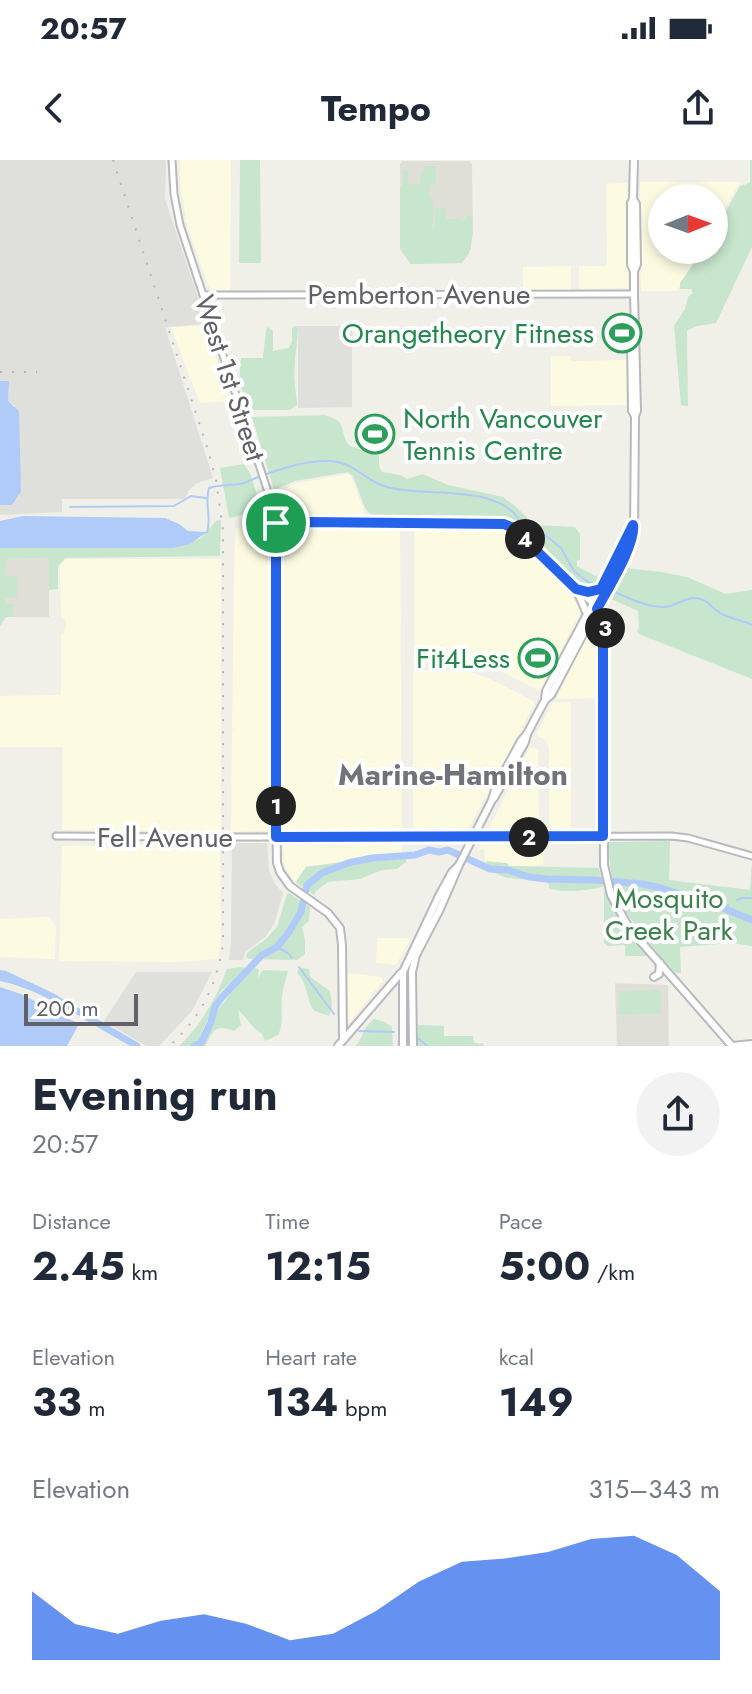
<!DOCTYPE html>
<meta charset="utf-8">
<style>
:root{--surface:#fff;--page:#f2f2f3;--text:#1f2937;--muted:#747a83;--accent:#2563eb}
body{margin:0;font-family:Jost,sans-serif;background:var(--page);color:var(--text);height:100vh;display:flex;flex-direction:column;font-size:30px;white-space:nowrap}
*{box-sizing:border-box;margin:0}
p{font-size:26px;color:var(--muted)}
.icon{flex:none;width:44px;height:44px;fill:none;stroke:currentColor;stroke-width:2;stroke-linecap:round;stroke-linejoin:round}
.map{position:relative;height:886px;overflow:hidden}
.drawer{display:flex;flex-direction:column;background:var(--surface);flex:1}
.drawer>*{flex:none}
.needle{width:52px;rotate:89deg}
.controls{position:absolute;left:648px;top:24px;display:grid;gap:16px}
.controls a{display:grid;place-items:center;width:80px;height:80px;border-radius:50%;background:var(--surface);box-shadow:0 4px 12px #0003;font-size:40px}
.scale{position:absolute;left:24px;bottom:20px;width:114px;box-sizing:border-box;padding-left:8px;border:4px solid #606267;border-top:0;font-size:22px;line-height:28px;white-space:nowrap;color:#606267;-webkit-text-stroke:6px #fff;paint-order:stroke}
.pin{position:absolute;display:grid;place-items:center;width:68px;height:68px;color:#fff;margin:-34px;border:4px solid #fff;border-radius:50%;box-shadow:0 2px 8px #0007}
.km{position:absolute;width:40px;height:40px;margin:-20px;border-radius:50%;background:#222;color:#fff;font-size:22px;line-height:40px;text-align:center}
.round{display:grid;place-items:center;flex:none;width:84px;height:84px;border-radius:42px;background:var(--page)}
.head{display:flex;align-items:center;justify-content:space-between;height:136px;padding:0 32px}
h1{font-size:44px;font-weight:700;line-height:60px}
.metrics{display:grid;grid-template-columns:repeat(3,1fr);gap:12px;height:136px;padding:8px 32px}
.metrics div{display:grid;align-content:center}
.metrics b{font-size:40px;font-weight:700}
.metrics small{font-size:22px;font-weight:400}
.metrics p{font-size:22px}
.chart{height:224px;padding:16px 32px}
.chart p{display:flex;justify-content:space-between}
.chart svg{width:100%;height:144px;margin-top:8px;fill:var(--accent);opacity:.7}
.status{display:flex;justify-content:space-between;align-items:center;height:56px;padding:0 40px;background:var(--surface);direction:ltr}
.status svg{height:22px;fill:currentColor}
header{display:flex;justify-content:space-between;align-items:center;height:104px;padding:0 32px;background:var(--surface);font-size:36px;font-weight:700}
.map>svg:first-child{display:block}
.commercial{fill:#fcfbe2}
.industrial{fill:#dfdfdb}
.education{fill:#e0dfd7}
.green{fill:#c8e5cd}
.water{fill:#b1cbf8}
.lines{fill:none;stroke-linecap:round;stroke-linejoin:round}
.stream{stroke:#b1cbf8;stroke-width:2}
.river{stroke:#b1cbf8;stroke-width:7}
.tertiary-casing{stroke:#b8b9bd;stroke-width:9}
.secondary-casing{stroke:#b7b9be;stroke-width:10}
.tertiary{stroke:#fff;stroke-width:5}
.secondary{stroke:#fff;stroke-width:6}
.rail{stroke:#b6b6b7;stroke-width:2;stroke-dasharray:2 10;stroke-linecap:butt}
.tertiary-bridge-casing{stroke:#b8b9bd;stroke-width:9;stroke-linecap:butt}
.tertiary-bridge{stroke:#fff;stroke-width:5}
.route-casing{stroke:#fff;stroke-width:16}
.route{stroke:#2563eb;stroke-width:10}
.labels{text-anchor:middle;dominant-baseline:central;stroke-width:8;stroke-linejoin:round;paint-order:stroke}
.street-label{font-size:28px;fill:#606267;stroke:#fff}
.leisure-label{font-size:28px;fill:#27864d;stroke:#fff;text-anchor:end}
.park-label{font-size:28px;fill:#3d814d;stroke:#fff}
.neighbourhood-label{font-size:30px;font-weight:bold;fill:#717379;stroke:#fff}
</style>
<div class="status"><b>20:57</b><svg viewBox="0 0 49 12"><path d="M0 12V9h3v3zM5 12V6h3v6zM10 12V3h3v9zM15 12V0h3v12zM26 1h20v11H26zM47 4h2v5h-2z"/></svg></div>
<header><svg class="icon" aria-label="back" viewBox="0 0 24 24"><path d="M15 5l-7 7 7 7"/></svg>Tempo<svg class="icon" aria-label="share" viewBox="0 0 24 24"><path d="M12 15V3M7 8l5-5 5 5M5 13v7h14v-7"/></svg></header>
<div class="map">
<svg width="752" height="886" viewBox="0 0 752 886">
<rect width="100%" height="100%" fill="#f0f0e9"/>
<!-- commercial -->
<g class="commercial">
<path d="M180 0H231L230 130H210L187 66 180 23Z"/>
<path d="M640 22H740L714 67V38H662V90H700L677 131H641Z"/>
<path d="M627 23 628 128 579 129V106H607L606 24Z"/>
<path d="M571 106V131H523V107Z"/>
<path d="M205 166 231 241 200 243 171 167Z"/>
<path d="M551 196H571V201L627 200V245L551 246Z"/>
<path d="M348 314 351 316 370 368 397 370 400 372 402 694 378 695 343 702 306 706 295 722 284 705 282 671 283 463 269 464 268 671 231 672 232 570H236L232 569 235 368 282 370 286 357 278 333 294 324Z"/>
<path d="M414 368 500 369 508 370 567 427 582 449 540 531 500 511 476 501 414 500Z"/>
<path d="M65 399H221V671L62 670V587H0V536L61 535V475L64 473 66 466V461L61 455 60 406Z"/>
<path d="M593 464 598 468 599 482 597 538 556 539Z"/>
<path d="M413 510 466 511 488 518 535 542 496 619 467 671 416 672 413 670Z"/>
<path d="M553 542H571V672H550L549 670V587L545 580 538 576 537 573Z"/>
<path d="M533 587 538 590 539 670 537 672H491L489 669 529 589Z"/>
<path d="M544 682 543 705 508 706 492 704 491 702H485L484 688 477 691 482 683Z"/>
<path d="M220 684 221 777 218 799 177 802 59 801 62 686Z"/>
<path d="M48 757 56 766 55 799 0 797V759Z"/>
<path d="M377 778H411L396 805 376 803Z"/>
<path d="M347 813 381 817 383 821 348 864Z"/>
</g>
<!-- industrial -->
<g class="industrial">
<path d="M0 0H166L165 39 207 164 165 167 213 318 197 323 189 330 185 339H62V352L0 355V345H12L15 246 8 241 9 221H0Z"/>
<path d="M298 166H352V247L298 248Z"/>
<path d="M232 683H267L269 711 275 724 283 733 274 764 265 777 245 792 243 800H229L231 781Z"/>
<path d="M136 812H212L192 851 159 886H146L104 861Z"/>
</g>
<!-- education -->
<g class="education">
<path d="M402 1H469L472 4 473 73 469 94 462 103 411 104 401 91 400 4Z"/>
<path d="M49 398V457H5V399Z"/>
<path d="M615 823 668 825 669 886H617Z"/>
</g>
<!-- green -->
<g class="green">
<path d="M240 0H260L261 103H239Z"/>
<path d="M750 0H752V87L716 163 697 166 687 171 688 246 681 245 674 166 685 149 688 137 693 133 691 129H680V123L703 90H714V73L740 26 750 23Z"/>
<path d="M424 6H436V24H429L430 36 434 44 432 47 434 48 432 69 435 67 436 48H445L446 59H460L463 61 468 55 473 57 471 89 462 103 411 104 400 89V26L403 23V10L408 9V24H420L421 13 424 12Z"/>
<path d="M294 166H297L298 169C297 188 293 206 295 225 295 232 297 238 297 245L290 250H253L249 248 239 222 241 198H263L266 170 268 167 273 171V191L289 188 292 182V168Z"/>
<path d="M325 255C342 261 340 261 345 278 346 280 346 282 348 284 353 290 370 289 379 296V306L382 312 400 315 407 319 423 314 448 325 503 337 515 346 535 365 575 367 580 374V400L577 401V406L601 419 598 427 589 428 580 424 513 361 504 356 371 355 365 348 353 316 348 312 295 321 274 330 252 257Z"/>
<path d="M244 304 250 313 262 350 229 358 220 308Z"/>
<path d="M221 360 220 396 65 398 58 406V429L49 430V398L6 399 5 415 17 416V438H5L6 444H13V457H6L0 466V388H173L201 378 216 361Z"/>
<path d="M624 408 662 412 687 417 726 434 752 430V519L639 474 637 472 639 467 638 451 607 437 621 410Z"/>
<path d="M670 681 669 720 750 730 752 702V786L733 783 680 787 681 813H676C667 805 659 794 651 785 623 752 608 727 609 682Z"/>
<path d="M406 693V702L397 709 382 710 360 719 328 722 316 731 314 735 296 722 306 707Z"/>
<path d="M486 701 507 703 509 706 599 708 603 727C586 730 566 734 549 728V724L543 721 507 718 489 711Z"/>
<path d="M604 730 619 761 648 796H625V785L608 786 604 783Z"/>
<path d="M289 733 310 747 309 761 302 767 305 779V794L297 800 249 799 246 797 247 793 266 779 277 767 287 734Z"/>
<path d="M242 807 247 808 220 832 198 881 191 886H179C202 864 216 838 227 809Z"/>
<path d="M255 808 259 809 258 818 263 810 288 811C286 819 283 827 282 836 280 851 285 862 278 875L265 881 262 874 255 869 238 849 241 865 234 871C214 864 214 870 205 886H200L217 851 244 816Z"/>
<path d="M303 808 309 809 310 817 330 831 332 846 329 856C327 855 316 852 315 851 307 845 308 823 297 813L298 810Z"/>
<path d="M661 830V854L619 855V831Z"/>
<path d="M374 859 385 862 392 867 393 886H355C363 880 362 868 374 859Z"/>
<path d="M418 865 444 866V876H473L474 882 479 884 482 883 485 886H418Z"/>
</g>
<!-- water -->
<g class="water">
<path d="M0 221H9L8 241 19 251 21 331 12 345H0Z"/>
<path d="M23 356 165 358 179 364 188 371 207 372 190 384 173 388H0V361Z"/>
<path d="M0 810 6 811 53 833 97 859 95 863 91 862C61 846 34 828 0 821Z"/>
<path d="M0 827 21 834 79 864 67 886H0Z"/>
</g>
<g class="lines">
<!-- stream -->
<g class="stream">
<path d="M70 347 174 346 191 336 206 338"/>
<path d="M207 372C212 357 204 343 209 328 221 324 232 326 244 323 250 321 255 318 261 316 282 308 304 301 326 301 356 301 362 320 387 327 424 338 503 322 522 365L545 375 561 388 574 411 588 422 600 426"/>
<path d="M610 430C626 437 653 451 671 446 679 443 686 438 695 438 707 438 712 449 722 454 732 459 742 460 752 465"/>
<path d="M737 740 742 738H752"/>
<path d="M723 748 728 745"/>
<path d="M277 787 288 793 292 798"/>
<path d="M299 807 334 854"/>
<path d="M359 871 394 872"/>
<path d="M418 878 427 886"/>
</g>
<!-- river -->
<g class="river">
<path d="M87 857 137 886"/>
<path d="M194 886 201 883 211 862 215 847 222 837 262 795 277 787 289 772 301 752 307 725 322 713 348 703 372 698 415 695 429 690 439 692 448 690 490 709 508 710 529 717 547 719 593 720 643 724 661 728 723 748 752 760"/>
</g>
<defs>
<g id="tertiary">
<path d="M172 0 174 34 180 65 271 341 276 363 504 364 511 366 519 374 593 444"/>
<path d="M203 135 634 134"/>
<path d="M56 676 182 677"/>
<path d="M258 677H276"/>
<path d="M474 677 671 676 688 678 752 696"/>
</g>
<g id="secondary">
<path d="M634 0 633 39 631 43V105L634 111"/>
<path d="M635 174 631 181 632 251 635 256"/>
<path d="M276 363 275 573 277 703 280 712 290 726 328 753 340 768 342 785 343 879"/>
<path d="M576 429 587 454"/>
<path d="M576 429 588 432 601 429"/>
<path d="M593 444C604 457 607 469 603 485L604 705 611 735 629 768 732 886 752 884"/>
<path d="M594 450 600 465 601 478"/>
<path d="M545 540 546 531 619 395 633 366"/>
<path d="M494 638 525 582 527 574"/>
<path d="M276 677H474"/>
<path d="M654 817 659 814 660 803"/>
<path d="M338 886 401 813"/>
<path d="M403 886V812L439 736 452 712 457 707"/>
<path d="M413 886 412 812 416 795 440 749 459 705 492 640 496 627 521 581 527 574 545 540 551 535 626 393 634 372 635 256 637 251 634 134V111L637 104 636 44 633 39"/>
</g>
</defs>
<!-- tertiary casing -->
<use href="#tertiary" class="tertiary-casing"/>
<!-- secondary casing -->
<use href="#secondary" class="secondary-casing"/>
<!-- tertiary -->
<use href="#tertiary" class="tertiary"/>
<!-- secondary -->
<use href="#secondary" class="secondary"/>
<!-- rail -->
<g class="rail">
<path d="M113 0 208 290 216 320 223 370V784C217 825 200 859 169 886"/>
<path d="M0 212H37"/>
</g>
<defs>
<path id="tertiary-bridge" d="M182 677H258"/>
</defs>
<!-- tertiary-bridge casing -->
<use href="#tertiary-bridge" class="tertiary-bridge-casing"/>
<!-- tertiary-bridge -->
<use href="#tertiary-bridge" class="tertiary-bridge"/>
</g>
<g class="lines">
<defs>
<path id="route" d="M309 362 504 364 513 368 576 429 588 432 601 429 633 365C636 384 607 430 597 449 605 460 607 472 603 485V676L276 677V363Z"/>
</defs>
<!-- route casing -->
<use href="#route" class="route-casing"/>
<!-- route -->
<use href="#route" class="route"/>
</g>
<!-- icons -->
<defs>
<symbol id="stadium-ring" viewBox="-11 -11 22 22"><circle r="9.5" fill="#fff" stroke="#2e9e5b" stroke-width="1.5"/><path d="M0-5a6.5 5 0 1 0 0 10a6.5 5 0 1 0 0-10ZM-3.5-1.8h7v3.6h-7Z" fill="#2e9e5b"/></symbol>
</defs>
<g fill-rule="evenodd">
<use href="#stadium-ring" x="600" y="151" width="44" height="44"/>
<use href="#stadium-ring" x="353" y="252" width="44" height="44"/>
<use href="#stadium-ring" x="516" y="476" width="44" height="44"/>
</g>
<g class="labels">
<!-- street labels -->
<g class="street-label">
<text x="419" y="134">Pemberton Avenue</text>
<text transform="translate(230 218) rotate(72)">West 1st Street</text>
<text x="165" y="677">Fell Avenue</text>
</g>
<!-- leisure labels -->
<g class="leisure-label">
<text x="594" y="173">Orangetheory Fitness</text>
<text x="403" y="258" text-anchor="start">North Vancouver<tspan x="403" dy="32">Tennis Centre</tspan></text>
<text x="510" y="498">Fit4Less</text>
</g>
<!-- park labels -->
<g class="park-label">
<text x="669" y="738">Mosquito<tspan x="669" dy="32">Creek Park</tspan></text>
</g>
<!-- neighbourhood labels -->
<g class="neighbourhood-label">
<text x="453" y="614">Marine-Hamilton</text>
</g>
</g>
</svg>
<div class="controls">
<a><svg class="needle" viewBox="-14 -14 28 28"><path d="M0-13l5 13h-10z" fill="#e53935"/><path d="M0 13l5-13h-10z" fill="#747a83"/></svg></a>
</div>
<div class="scale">200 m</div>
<div class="pin" style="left:276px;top:363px;background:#1e9e55"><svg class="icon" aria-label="arrive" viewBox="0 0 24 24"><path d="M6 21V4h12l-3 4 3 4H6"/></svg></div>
<b class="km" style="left:276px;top:646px">1</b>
<b class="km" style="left:529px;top:677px">2</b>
<b class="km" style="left:605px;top:468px">3</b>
<b class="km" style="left:525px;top:379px">4</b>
</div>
<section class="drawer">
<div class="head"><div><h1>Evening run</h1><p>20:57</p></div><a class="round"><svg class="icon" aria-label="share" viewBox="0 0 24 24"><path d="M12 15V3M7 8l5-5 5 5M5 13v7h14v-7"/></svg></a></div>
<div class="metrics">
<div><p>Distance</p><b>2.45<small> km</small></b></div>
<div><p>Time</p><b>12:15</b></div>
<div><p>Pace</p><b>5:00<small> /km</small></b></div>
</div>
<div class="metrics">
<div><p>Elevation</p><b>33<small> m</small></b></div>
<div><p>Heart rate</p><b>134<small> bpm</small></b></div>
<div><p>kcal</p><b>149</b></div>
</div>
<div class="chart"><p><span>Elevation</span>315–343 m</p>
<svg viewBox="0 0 160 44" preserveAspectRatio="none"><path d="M0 44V23L10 33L20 36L30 32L40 30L50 33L60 38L70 36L80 29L90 20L100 14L110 13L120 11L130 7L140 6L150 12L160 23V44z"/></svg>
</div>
</section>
